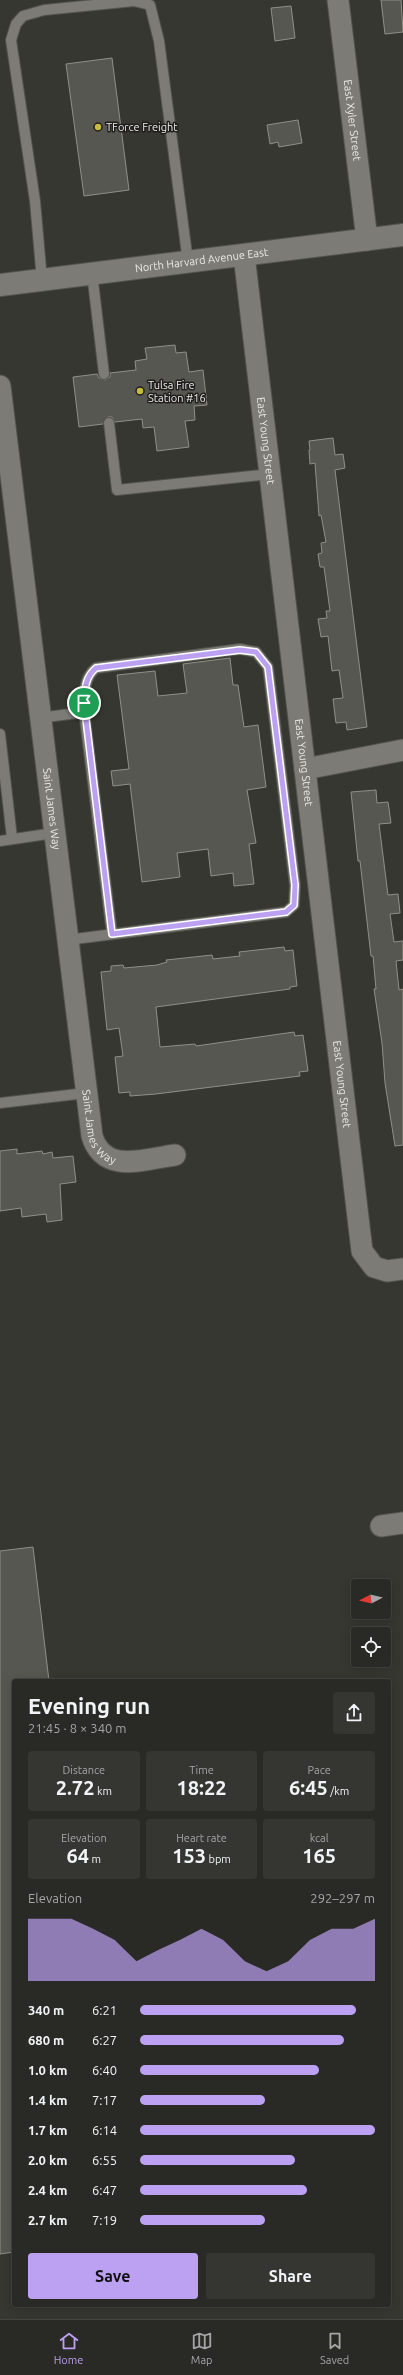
<!DOCTYPE html>
<meta charset="utf-8">
<style>
:root{--surface:#292925;--page:#353532;--text:#f1f3f6;--muted:#a5a6a7;--line:#454542;--accent:#bca0f2}
body{margin:0;font-family:Ubuntu,sans-serif;background:var(--page);color:var(--text);height:100vh;display:flex;flex-direction:column;font-size:15px;white-space:nowrap}
*{box-sizing:border-box;margin:0}
p{font-size:13px;color:var(--muted)}
.icon{flex:none;width:22px;height:22px;fill:none;stroke:currentColor;stroke-width:2;stroke-linecap:round;stroke-linejoin:round}
.map{position:relative;flex:1;overflow:hidden}
.details{position:absolute;left:12px;top:1679px;width:379px;height:628px;display:flex;flex-direction:column;background:var(--surface);border-radius:4px;box-shadow:0 2px 10px #0003,0 0 0 1px var(--line)}
.details>*{flex:none}
.needle{width:26px;rotate:263deg}
.buttons{position:absolute;left:351px;top:1579px;display:grid;gap:8px}
.buttons a{display:grid;place-items:center;width:40px;height:40px;border-radius:4px;background:var(--surface);box-shadow:0 2px 10px #0003,0 0 0 1px var(--line);font-size:20px}
.pin{position:absolute;display:grid;place-items:center;width:34px;height:34px;color:#fff;margin:-17px;border:2px solid #fff;border-radius:50%;box-shadow:0 1px 4px #0007}
.round{display:grid;place-items:center;flex:none;width:42px;height:42px;border-radius:4px;background:var(--page)}
.overview{display:flex;align-items:center;justify-content:space-between;height:68px;padding:0 16px}
h1{font-size:22px;font-weight:600;line-height:30px}
.metrics{display:grid;grid-template-columns:repeat(3,1fr);gap:6px;height:68px;padding:4px 16px}
.metrics div{display:grid;align-content:center;border-radius:4px;background:var(--page);text-align:center}
.metrics b{font-size:20px;font-weight:600}
.metrics small{font-size:11px;font-weight:400}
.metrics p{font-size:11px}
.chart{height:112px;padding:8px 16px}
.chart p{display:flex;justify-content:space-between}
.chart svg{width:100%;height:72px;margin-top:4px;fill:var(--accent);opacity:.7}
.button{display:flex;gap:8px;margin-top:auto;padding:8px 16px}
.button a{flex:1;height:46px;border-radius:4px;background:var(--accent);color:#111;font-size:16px;font-weight:600;line-height:46px;text-align:center}
.button a+a{background:var(--page);color:var(--text)}
ul{padding:0 16px;list-style:none;font-size:13px}
li{display:grid;grid-template-columns:64px 48px 1fr;align-items:center;height:30px}
li i{height:10px;border-radius:5px;background:var(--accent)}
.tabs{display:flex;justify-content:space-around;align-items:center;height:56px;border-top:1px solid var(--line);background:var(--surface);font-size:11px;color:var(--muted)}
.tabs a{display:grid;justify-items:center;gap:2px}
.tabs .active{color:var(--accent)}
.map>svg:first-child{display:block}
.building{fill:#575751;stroke:#909089}
.lines{fill:none;stroke-linecap:round;stroke-linejoin:round}
.service-casing{stroke:#54544f;stroke-width:12}
.minor-casing{stroke:#54544f;stroke-width:23}
.secondary-casing{stroke:#54544f;stroke-width:24}
.service{stroke:#7c7b75;stroke-width:10}
.minor{stroke:#7c7b75;stroke-width:21}
.secondary{stroke:#7c7b75;stroke-width:22}
.route-casing{stroke:#fff;stroke-width:8}
.route{stroke:#bca0f2;stroke-width:5}
.poi-dot{fill:#c6bb3c;stroke:#1f1e1c;stroke-width:1.5}
.labels{text-anchor:middle;dominant-baseline:central;stroke-width:3;stroke-linejoin:round;paint-order:stroke}
.street-label{font-size:11px;fill:#ebeae7;stroke:#1f1e1c}
.poi-label{font-size:11px;fill:#ebeae7;stroke:#1f1e1c;text-anchor:start}
</style>
<div class="map">
<svg width="403" height="2319" viewBox="0 0 403 2319">
<rect width="100%" height="100%" fill="#373731"/>
<!-- building -->
<g class="building">
<path d="M381 0H401L403 32 385 34Z"/>
<path d="M291 6 295 38 275 41 271 8Z"/>
<path d="M112 58 129 190 84 196 66 64Z"/>
<path d="M298 120 302 143 279 147 278 142 270 144 267 125Z"/>
<path d="M175 345 176 353 186 352 189 372 203 370 207 405 194 406 195 420 185 421 189 447 157 451 154 427 143 428 142 419 115 422 112 417H108L103 424 79 427 73 377 97 374 99 378 105 380 110 377V373L136 370 135 361 147 359 145 348Z"/>
<path d="M333 438 335 455 343 454 345 468 335 470 367 727 347 730 346 722 336 723 333 699 343 698 339 670 332 671 328 636 321 637 318 619 327 618 326 611H330L324 567H320L318 554 322 553 321 543 326 542 321 515 319 516 315 463 310 464 309 450H310L309 441Z"/>
<path d="M230 658 233 685H238L244 727 258 725 266 787 247 790 256 843 249 844 254 884 234 886 233 873 211 876 208 849 177 853 180 877 142 882 130 784 113 786 111 771 129 769 117 675 155 671 158 696 187 693 183 664Z"/>
<path d="M376 790 377 803 388 802 391 823 379 824 388 895 398 894 400 913 390 914 394 942 403 941V960L396 961 399 990 403 989V1145L395 1146 385 1083 382 1043 374 989H376L373 956H371L360 861H358L351 792Z"/>
<path d="M284 947 285 951 293 950 297 986 290 987V989L156 1007 160 1047 195 1044 196 1046 294 1032 295 1036 303 1035 308 1071 299 1072 300 1076 156 1094 130 1096V1092L119 1093 115 1057 123 1056 119 1028 107 1030 101 972 111 971V966L123 965 124 968 157 965 167 962 166 960 212 955 213 959 240 956 239 952Z"/>
<path d="M17 1149V1154L42 1151 43 1154 52 1152 53 1158 73 1156 76 1182 60 1184 62 1220 47 1222 46 1214 22 1217 21 1208 0 1211V1151Z"/>
<path d="M33 1547 49 1681H14V2252L0 2254V1551Z"/>
</g>
<g class="lines">
<defs>
<g id="service">
<path d="M92 273 104 374"/>
<path d="M42 280 35 201 11 40 16 24 23 16 44 10 134 1 150 5 159 41 188 262"/>
<path d="M109 423 117 490 271 474"/>
<path d="M39 718 85 712"/>
<path d="M0 734 12 838"/>
<path d="M0 841 54 833"/>
<path d="M67 940 286 912 294 905 295 885 268 667 256 652 240 649 96 668C85 677 85 689 83 703L112 934"/>
<path d="M0 1103 86 1093"/>
</g>
<g id="minor">
<path id="s1" d="M338 0 367 240"/>
<path id="s2" d="M244 255 362 1251 374 1267 387 1271 403 1269"/>
<path id="s3" d="M0 386 92 1136C104 1175 144 1159 175 1155"/>
<path d="M305 769 403 750"/>
<path d="M381 1526 403 1523"/>
</g>
<g id="secondary">
<path id="s4" d="M0 285 403 235"/>
</g>
</defs>
<!-- service casing -->
<use href="#service" class="service-casing"/>
<!-- minor casing -->
<use href="#minor" class="minor-casing"/>
<!-- secondary casing -->
<use href="#secondary" class="secondary-casing"/>
<!-- service -->
<use href="#service" class="service"/>
<!-- minor -->
<use href="#minor" class="minor"/>
<!-- secondary -->
<use href="#secondary" class="secondary"/>
</g>
<g class="lines">
<defs>
<path id="route" d="M240 650 256 652 268 667 295 885 294 905 286 912 112 934 84 703C85 689 85 677 96 668Z"/>
</defs>
<!-- route casing -->
<use href="#route" class="route-casing"/>
<!-- route -->
<use href="#route" class="route"/>
</g>
<!-- markers -->
<g class="poi-dot">
<circle cx="98" cy="127" r="4"/>
<circle cx="140" cy="391" r="4"/>
</g>
<g class="labels">
<!-- street labels -->
<g class="street-label">
<text stroke="none"><textPath href="#s1" startOffset="121">East Xyler Street</textPath></text>
<text stroke="none"><textPath href="#s4" startOffset="203">North Harvard Avenue East</textPath></text>
<text stroke="none"><textPath href="#s2" startOffset="187">East Young Street</textPath></text>
<text stroke="none"><textPath href="#s2" startOffset="511">East Young Street</textPath></text>
<text stroke="none"><textPath href="#s3" startOffset="426">Saint James Way</textPath></text>
<text stroke="none"><textPath href="#s2" startOffset="835">East Young Street</textPath></text>
<text stroke="none"><textPath href="#s3" startOffset="750">Saint James Way</textPath></text>
</g>
<!-- poi labels -->
<g class="poi-label">
<text x="106" y="127">TForce Freight</text>
<text x="148" y="385">Tulsa Fire<tspan x="148" dy="13">Station #16</tspan></text>
</g>
</g>
</svg>
<div class="buttons">
<a><svg class="needle" viewBox="-14 -14 28 28"><path d="M0-13l5 13h-10z" fill="#e53935"/><path d="M0 13l5-13h-10z" fill="#a5a6a7"/></svg></a>
<a><svg class="icon" aria-label="locate" viewBox="0 0 24 24"><circle cx="12" cy="12" r="6"/><path d="M12 2v4M12 18v4M2 12h4M18 12h4"/></svg></a>
</div>
<div class="pin" style="left:84px;top:703px;background:#1e9e55"><svg class="icon" aria-label="arrive" viewBox="0 0 24 24"><path d="M6 21V4h12l-3 4 3 4H6"/></svg></div>
<section class="details">
<div class="overview"><div><h1>Evening run</h1><p>21:45 · 8 × 340 m</p></div><a class="round"><svg class="icon" aria-label="share" viewBox="0 0 24 24"><path d="M12 15V3M7 8l5-5 5 5M5 13v7h14v-7"/></svg></a></div>
<div class="metrics">
<div><p>Distance</p><b>2.72<small> km</small></b></div>
<div><p>Time</p><b>18:22</b></div>
<div><p>Pace</p><b>6:45<small> /km</small></b></div>
</div>
<div class="metrics">
<div><p>Elevation</p><b>64<small> m</small></b></div>
<div><p>Heart rate</p><b>153<small> bpm</small></b></div>
<div><p>kcal</p><b>165</b></div>
</div>
<div class="chart"><p><span>Elevation</span>292–297 m</p>
<svg viewBox="0 0 160 44" preserveAspectRatio="none"><path d="M0 44V6L10 6L20 6L30 12L40 19L50 32L60 25L70 19L80 12L90 19L100 32L110 38L120 32L130 19L140 12L150 12L160 6V44z"/></svg>
</div>
<ul>
<li><b>340 m</b>6:21<i style="width:92%"></i></li>
<li><b>680 m</b>6:27<i style="width:87%"></i></li>
<li><b>1.0 km</b>6:40<i style="width:76%"></i></li>
<li><b>1.4 km</b>7:17<i style="width:53%"></i></li>
<li><b>1.7 km</b>6:14<i style="width:100%"></i></li>
<li><b>2.0 km</b>6:55<i style="width:66%"></i></li>
<li><b>2.4 km</b>6:47<i style="width:71%"></i></li>
<li><b>2.7 km</b>7:19<i style="width:53%"></i></li>
</ul>
<div class="button"><a>Save</a><a>Share</a></div>
</section>
</div>
<nav class="tabs">
<a class="active"><svg class="icon" aria-label="home" viewBox="0 0 24 24"><path d="M3 11l9-7 9 7M6 9v11h12V9"/></svg>Home</a>
<a><svg class="icon" aria-label="map" viewBox="0 0 24 24"><path d="M3 6l6-2 6 2 6-2v14l-6 2-6-2-6 2zM9 4v14M15 6v14"/></svg>Map</a>
<a><svg class="icon" aria-label="saved" viewBox="0 0 24 24"><path d="M7 4h10v16l-5-4-5 4z"/></svg>Saved</a>
</nav>
